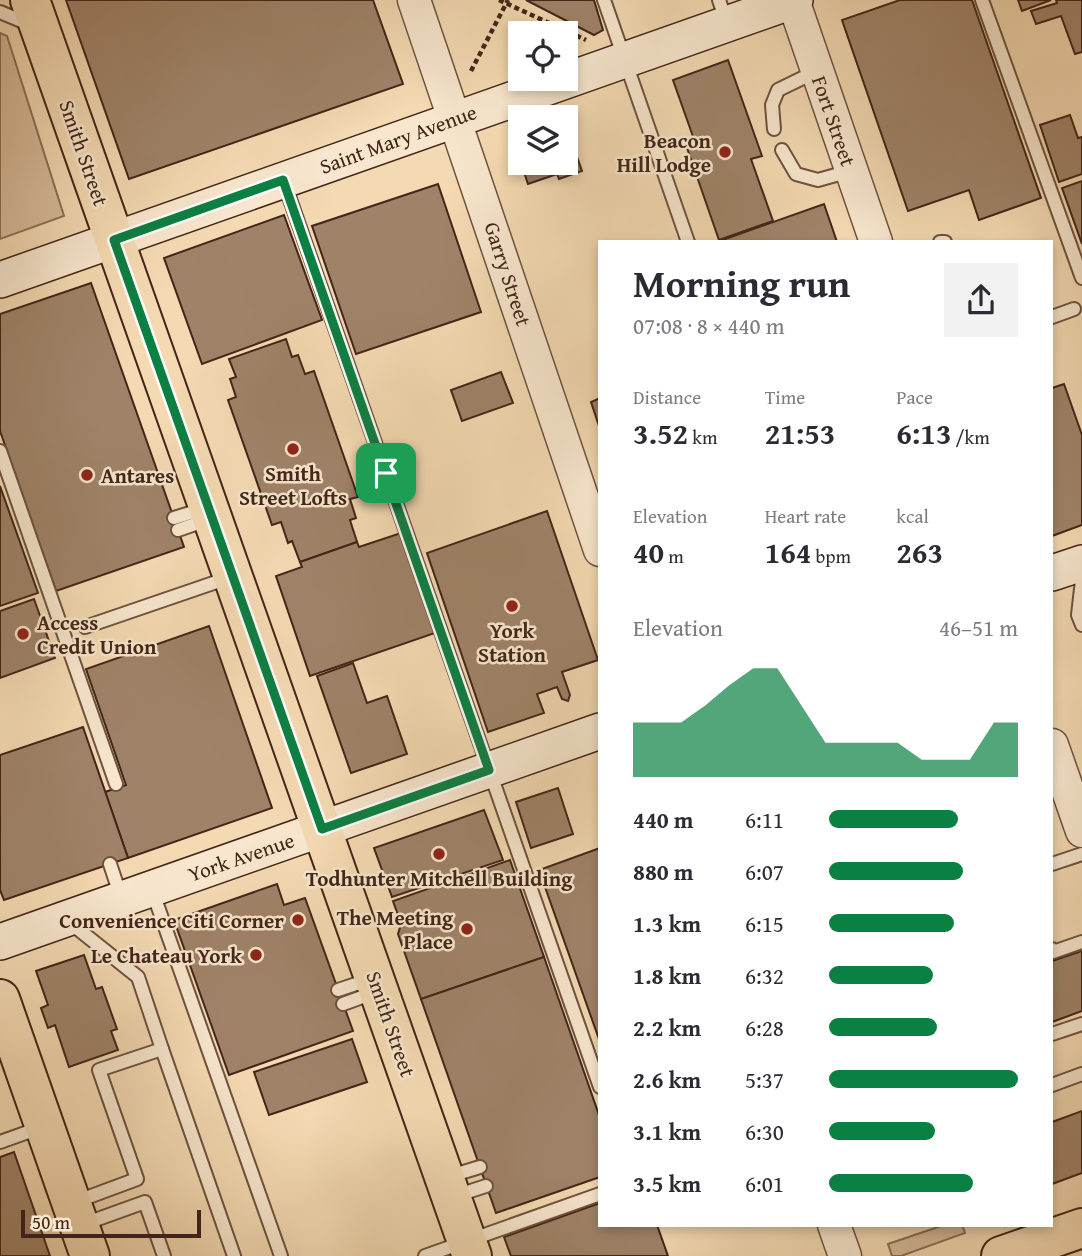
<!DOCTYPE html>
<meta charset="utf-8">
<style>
:root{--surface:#fff;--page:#f2f2f3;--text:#2b2b33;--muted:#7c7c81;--accent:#0b8043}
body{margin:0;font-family:"Gentium Book Plus",serif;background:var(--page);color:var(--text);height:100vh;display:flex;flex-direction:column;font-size:26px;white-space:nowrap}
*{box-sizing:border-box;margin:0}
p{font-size:23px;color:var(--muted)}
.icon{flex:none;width:38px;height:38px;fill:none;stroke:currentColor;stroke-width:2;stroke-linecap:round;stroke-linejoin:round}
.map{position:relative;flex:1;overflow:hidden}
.details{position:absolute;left:598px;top:240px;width:455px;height:987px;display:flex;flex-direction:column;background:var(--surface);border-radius:0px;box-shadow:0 4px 10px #0003}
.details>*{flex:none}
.buttons{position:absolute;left:508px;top:21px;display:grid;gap:14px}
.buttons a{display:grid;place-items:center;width:70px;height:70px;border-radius:0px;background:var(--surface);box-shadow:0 4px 10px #0003;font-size:35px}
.scale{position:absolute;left:21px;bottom:18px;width:180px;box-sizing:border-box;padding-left:7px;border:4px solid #422518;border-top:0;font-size:19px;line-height:24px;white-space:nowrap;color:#422518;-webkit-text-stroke:5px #f8e7ce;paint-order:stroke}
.pin{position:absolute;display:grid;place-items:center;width:60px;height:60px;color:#fff;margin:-30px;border-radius:14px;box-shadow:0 4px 10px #0006}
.round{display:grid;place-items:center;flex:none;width:74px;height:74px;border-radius:0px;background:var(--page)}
.headline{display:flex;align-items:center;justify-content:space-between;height:119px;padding:0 35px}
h1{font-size:38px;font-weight:800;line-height:52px}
.figures{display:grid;grid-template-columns:repeat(3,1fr);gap:10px;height:119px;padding:7px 35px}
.figures div{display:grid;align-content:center}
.figures b{font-size:30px;font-weight:800}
.figures small{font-size:19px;font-weight:400}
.figures p{font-size:19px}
.chart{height:196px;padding:14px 35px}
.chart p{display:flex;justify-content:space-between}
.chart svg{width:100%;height:126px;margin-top:7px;fill:var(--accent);opacity:.7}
ul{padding:0 35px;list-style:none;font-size:23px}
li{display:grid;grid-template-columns:112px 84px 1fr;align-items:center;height:52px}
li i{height:18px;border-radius:9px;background:var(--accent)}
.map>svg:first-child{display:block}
.green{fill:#d6bb99;stroke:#8c7058;stroke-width:2}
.building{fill:#9f8369;stroke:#422518;stroke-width:2}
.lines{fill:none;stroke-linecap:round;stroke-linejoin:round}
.service-casing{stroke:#6e523f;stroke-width:16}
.tertiary-casing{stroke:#6e523f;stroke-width:35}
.secondary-casing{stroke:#422518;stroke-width:38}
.primary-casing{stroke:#422518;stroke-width:42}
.trunk-casing{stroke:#422518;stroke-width:42}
.path{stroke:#422518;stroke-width:4.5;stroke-dasharray:5 3.5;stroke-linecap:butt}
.service{stroke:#f8e7ce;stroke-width:12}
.tertiary{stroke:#f8e7ce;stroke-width:32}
.secondary{stroke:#f8e7ce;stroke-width:35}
.primary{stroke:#f4dab3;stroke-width:38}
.trunk{stroke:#f4dab3;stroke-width:38}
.route-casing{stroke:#fff;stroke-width:14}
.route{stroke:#0b8043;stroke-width:9}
.poi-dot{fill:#8f2418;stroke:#f8e7ce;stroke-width:2.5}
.labels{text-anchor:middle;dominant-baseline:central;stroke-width:5;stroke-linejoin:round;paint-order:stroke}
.street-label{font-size:21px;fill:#422518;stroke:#f8e7ce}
.poi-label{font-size:21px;font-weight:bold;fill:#422518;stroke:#f8e7ce;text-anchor:end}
</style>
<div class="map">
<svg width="1082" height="1256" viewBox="0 0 1082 1256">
<rect width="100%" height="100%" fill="#f4dab3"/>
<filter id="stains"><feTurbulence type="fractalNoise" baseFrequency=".00286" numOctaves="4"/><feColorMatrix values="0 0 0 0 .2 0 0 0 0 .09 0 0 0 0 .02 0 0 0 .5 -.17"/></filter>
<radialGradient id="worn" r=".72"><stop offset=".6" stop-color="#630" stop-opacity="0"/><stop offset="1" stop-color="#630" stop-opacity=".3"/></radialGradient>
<!-- green -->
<g class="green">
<path d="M0 33 7 36 64 216 0 239Z"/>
<path d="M944 1225H962L965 1233 901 1256H892L888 1244Z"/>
</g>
<!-- building -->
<g class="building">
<path d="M66 0H373L403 84 129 179Z"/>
<path d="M526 0H594L603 30 594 35Z"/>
<path d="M900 0H972L1041 198 979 220 969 190 908 211 842 20Z"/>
<path d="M1018 0H1051L1022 11Z"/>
<path d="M1056 0H1082V52L1075 54 1061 16 1036 24 1031 11 1057 3Z"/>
<path d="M728 60 762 156 751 159 773 221 719 240 687 148 696 145 673 80Z"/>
<path d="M1070 115 1078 138 1082 137V174L1059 182 1040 125Z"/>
<path d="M565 123 582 171 559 179 557 174 528 184 521 163H565Z"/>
<path d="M1082 181V244L1062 188Z"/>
<path d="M438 184 481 312 356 354 312 226Z"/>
<path d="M824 204 837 242H717Z"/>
<path d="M284 215 322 320 202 364 164 258Z"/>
<path d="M91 283 184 547 56 591 0 431V314Z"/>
<path d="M286 339 292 357 298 355 305 374 314 371 358 497 350 499 356 518 350 520 357 542 300 562 292 541 288 543 281 522 272 525 228 400 236 397 230 379 236 377 229 359Z"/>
<path d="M501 372 513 403 462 421 451 390Z"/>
<path d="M1064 384 1082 435V525L1052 536V388Z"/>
<path d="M600 398V429L591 402Z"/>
<path d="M0 486 38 593 0 606Z"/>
<path d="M547 511 598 660 562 672 570 695 568 701 562 699 557 687 537 694 544 713 488 732 427 553Z"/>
<path d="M401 533 435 633 310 676 276 576 302 567 300 562 357 542 359 547Z"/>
<path d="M34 599 55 658 0 678V611Z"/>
<path d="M209 626 272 808 128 858 105 792 126 785 86 669Z"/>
<path d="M353 663 367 703 387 696 407 754 351 773 317 676Z"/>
<path d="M83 727 128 858 4 900 0 890V755Z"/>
<path d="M558 788 573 834 531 848 516 802Z"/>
<path d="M484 810 503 860 392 897 374 848Z"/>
<path d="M600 848V1042L539 870Z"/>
<path d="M510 860 544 957 421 999 398 934 401 924 393 901Z"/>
<path d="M277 884 284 905 305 898 353 1031 229 1075 174 920Z"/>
<path d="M1082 951V1011L1052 1022V961Z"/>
<path d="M84 955 96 989 102 987 117 1029 111 1031 118 1050 69 1067 55 1025 48 1028 41 1008 48 1005 36 971Z"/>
<path d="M544 957 600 1118V1177L496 1213 421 999Z"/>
<path d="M352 1039 367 1082 269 1115 254 1072Z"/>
<path d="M1082 1111V1173L1052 1184V1122Z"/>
<path d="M14 1152 50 1256H0V1157Z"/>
<path d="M600 1203V1225H657L668 1256H511L504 1237Z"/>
</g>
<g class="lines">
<defs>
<g id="service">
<path d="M604 0 688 242"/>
<path d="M719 0 727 23"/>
<path d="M982 0 1082 278"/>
<path d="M0 12 31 25"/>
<path d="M774 129 772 105 778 90 817 71"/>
<path d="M782 150 796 174 818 180 850 171"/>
<path d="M284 182 600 1087"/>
<path d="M940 242H945"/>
<path d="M1052 317 1074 309"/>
<path d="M0 451 116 784"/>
<path d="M174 518 203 509"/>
<path d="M178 530 207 520"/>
<path d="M1082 580 1078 615 1082 625"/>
<path d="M85 627 231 577"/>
<path d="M110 864 121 897"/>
<path d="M1052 864 1082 854"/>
<path d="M152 890 281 1256"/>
<path d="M68 921 138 977 162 1049"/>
<path d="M1052 949 1053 952 1082 942"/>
<path d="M338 990 371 979"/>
<path d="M343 1004 376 992"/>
<path d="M1052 1034 1082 1024"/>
<path d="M1052 1085 1082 1074"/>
<path d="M0 1142 42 1127"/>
<path d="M447 1177 480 1167"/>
<path d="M455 1196 486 1186"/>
<path d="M75 1202 137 1179 99 1070 162 1049 234 1256"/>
<path d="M84 1224 145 1202 164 1256"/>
<path d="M425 1256 600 1194"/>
</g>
<g id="tertiary">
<path d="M414 0 600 550"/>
<path d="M793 0 876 242"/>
<path d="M1052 745 1082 831"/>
<path d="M834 1225 845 1256"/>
</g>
<g id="secondary">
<path d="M0 280 795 0"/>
<path d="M1052 573 1082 563"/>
<path d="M0 942 600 731"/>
</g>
<g id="primary">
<path d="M30 0 472 1256"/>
<path d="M0 999 90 1256"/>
</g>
<path id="trunk" d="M1001 1256 1082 1228"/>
</defs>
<!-- service casing -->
<use href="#service" class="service-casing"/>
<!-- tertiary casing -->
<use href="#tertiary" class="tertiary-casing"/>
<!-- secondary casing -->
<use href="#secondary" class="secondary-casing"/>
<!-- primary casing -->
<use href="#primary" class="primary-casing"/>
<!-- trunk casing -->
<use href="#trunk" class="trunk-casing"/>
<!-- path -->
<g class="path">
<path d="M499 0 586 40"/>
<path d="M471 71 508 0"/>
</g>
<!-- service -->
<use href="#service" class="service"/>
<!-- tertiary -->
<use href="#tertiary" class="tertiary"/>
<!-- secondary -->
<use href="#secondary" class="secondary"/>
<!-- primary -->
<use href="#primary" class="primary"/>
<!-- trunk -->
<use href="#trunk" class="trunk"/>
</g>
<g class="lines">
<defs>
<path id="route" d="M283 180 489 770 322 829 114 240Z"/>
</defs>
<!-- route casing -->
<use href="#route" class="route-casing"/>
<!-- route -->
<use href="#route" class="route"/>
</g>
<!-- markers -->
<g class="poi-dot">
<circle cx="725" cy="152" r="7"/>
<circle cx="293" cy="449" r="7"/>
<circle cx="87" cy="475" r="7"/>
<circle cx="512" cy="606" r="7"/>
<circle cx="23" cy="634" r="7"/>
<circle cx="439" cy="854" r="7"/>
<circle cx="298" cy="920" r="7"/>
<circle cx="467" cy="929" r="7"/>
<circle cx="256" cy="955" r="7"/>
</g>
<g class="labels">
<!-- street labels -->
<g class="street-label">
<text transform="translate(834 121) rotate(71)">Fort Street</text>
<text transform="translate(398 139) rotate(-20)">Saint Mary Avenue</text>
<text transform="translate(84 153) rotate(71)">Smith Street</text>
<text transform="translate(508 274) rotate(72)">Garry Street</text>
<text transform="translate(241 857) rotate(-19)">York Avenue</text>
<text transform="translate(391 1024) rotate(71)">Smith Street</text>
</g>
<!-- poi labels -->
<g class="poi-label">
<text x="711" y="140">Beacon<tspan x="711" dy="24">Hill Lodge</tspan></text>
<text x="293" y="473" text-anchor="middle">Smith<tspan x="293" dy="24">Street Lofts</tspan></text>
<text x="101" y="475" text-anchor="start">Antares</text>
<text x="37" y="622" text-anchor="start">Access<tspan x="37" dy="24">Credit Union</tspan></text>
<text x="512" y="630" text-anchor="middle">York<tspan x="512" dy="24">Station</tspan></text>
<text x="439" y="878" text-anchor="middle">Todhunter Mitchell Building</text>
<text x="453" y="917">The Meeting<tspan x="453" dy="24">Place</tspan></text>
<text x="284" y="920">Convenience Citi Corner</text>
<text x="242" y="955">Le Chateau York</text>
</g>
</g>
<rect width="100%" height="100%" filter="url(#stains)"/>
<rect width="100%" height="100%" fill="url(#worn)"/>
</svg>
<div class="buttons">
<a><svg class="icon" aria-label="locate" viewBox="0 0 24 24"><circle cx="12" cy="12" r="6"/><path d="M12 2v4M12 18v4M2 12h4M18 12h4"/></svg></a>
<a><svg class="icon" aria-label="layers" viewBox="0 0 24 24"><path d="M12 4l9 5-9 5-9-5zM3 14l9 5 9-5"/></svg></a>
</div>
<div class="scale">50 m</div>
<div class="pin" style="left:386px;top:473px;background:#1e9e55"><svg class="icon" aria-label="arrive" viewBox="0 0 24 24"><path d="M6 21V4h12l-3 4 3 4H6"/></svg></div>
<section class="details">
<div class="headline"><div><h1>Morning run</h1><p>07:08 · 8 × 440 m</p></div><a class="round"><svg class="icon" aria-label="share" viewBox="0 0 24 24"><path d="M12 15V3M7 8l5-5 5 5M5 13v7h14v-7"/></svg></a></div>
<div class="figures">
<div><p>Distance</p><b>3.52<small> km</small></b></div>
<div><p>Time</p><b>21:53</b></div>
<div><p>Pace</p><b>6:13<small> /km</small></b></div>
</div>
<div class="figures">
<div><p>Elevation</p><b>40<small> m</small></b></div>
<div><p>Heart rate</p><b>164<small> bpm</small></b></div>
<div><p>kcal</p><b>263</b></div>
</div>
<div class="chart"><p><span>Elevation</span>46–51 m</p>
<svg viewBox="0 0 160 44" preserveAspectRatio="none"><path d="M0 44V25L10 25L20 25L30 19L40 12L50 6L60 6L70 19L80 32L90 32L100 32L110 32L120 38L130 38L140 38L150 25L160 25V44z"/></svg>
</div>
<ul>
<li><b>440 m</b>6:11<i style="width:68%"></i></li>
<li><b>880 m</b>6:07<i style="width:71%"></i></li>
<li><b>1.3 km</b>6:15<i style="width:66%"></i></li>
<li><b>1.8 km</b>6:32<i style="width:55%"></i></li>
<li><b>2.2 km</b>6:28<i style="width:57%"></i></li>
<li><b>2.6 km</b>5:37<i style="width:100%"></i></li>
<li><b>3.1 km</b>6:30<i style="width:56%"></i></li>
<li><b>3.5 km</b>6:01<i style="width:76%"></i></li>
</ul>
</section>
</div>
